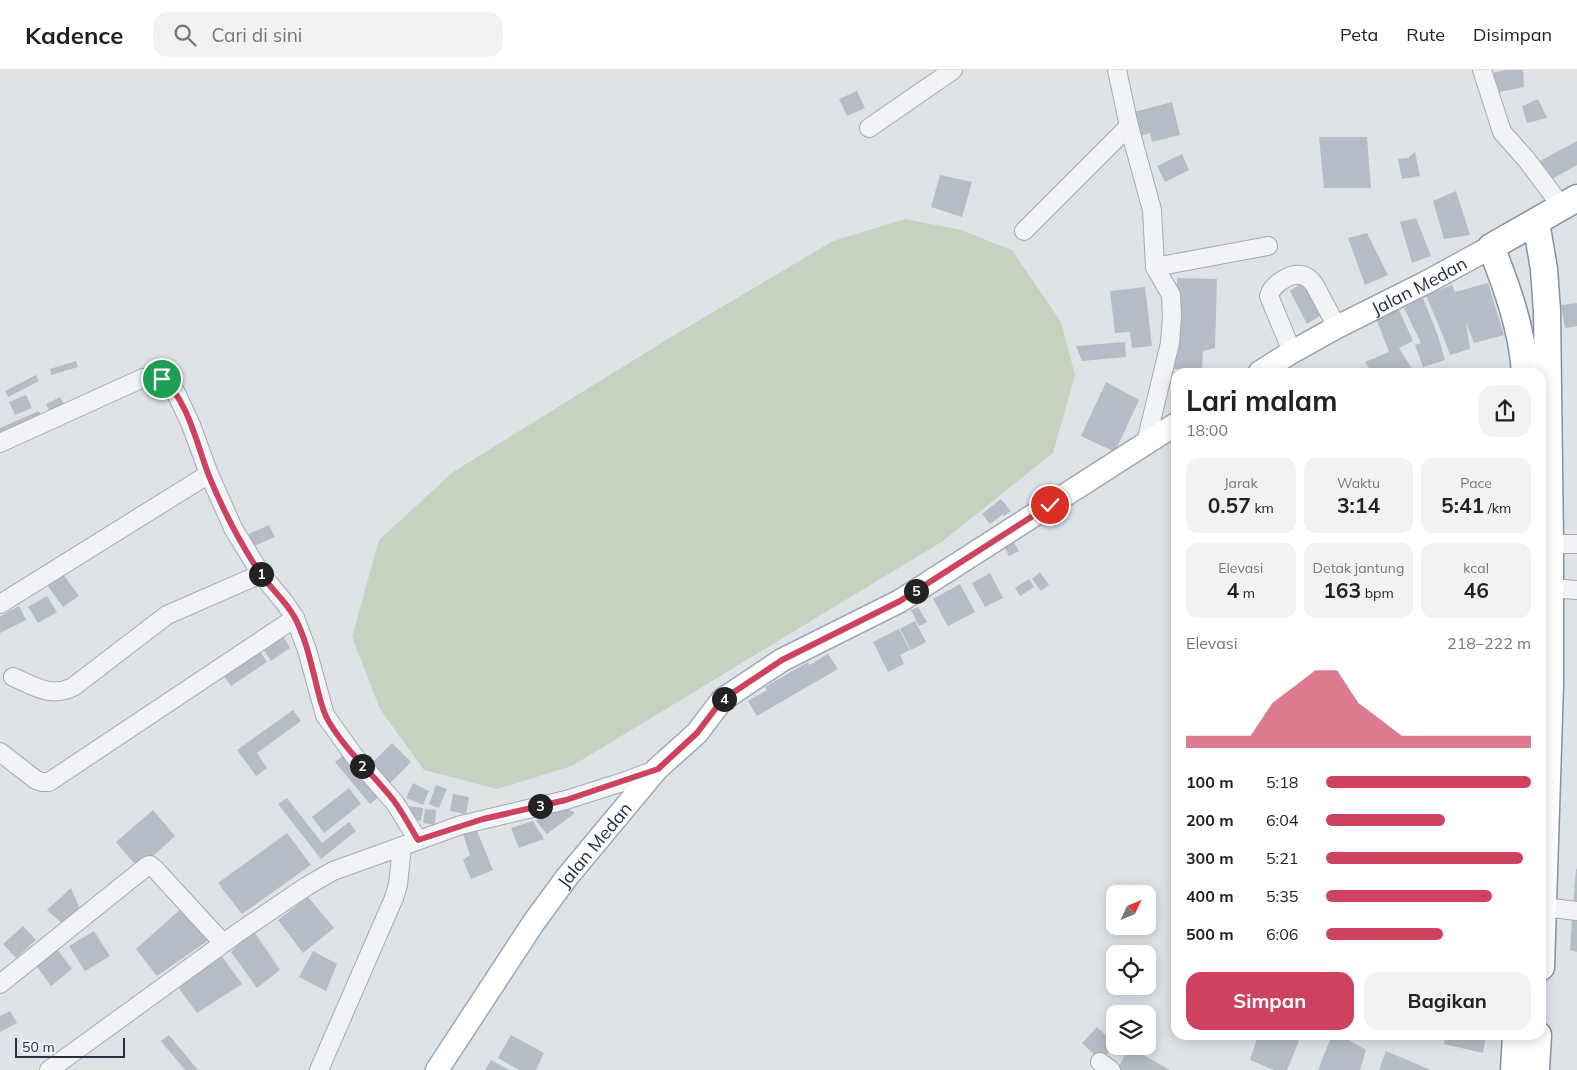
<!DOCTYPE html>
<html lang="id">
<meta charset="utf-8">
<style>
:root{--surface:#fff;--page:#f2f2f2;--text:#222;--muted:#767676;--line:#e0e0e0;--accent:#ce4260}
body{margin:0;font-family:Mulish,sans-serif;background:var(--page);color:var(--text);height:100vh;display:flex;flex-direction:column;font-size:19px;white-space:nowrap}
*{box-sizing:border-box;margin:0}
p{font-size:16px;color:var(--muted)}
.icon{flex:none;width:28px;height:28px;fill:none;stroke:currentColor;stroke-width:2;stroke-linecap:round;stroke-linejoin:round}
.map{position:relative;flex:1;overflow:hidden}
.details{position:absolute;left:1171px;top:298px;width:375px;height:672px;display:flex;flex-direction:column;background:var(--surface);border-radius:15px;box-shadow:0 2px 12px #0003}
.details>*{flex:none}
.needle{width:32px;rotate:46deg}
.fabs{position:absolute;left:1106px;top:815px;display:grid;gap:10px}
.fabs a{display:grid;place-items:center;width:50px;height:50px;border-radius:10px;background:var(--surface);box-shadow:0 2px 12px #0003;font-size:25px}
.scale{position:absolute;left:15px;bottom:12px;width:110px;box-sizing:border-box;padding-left:5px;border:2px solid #27313f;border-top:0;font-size:14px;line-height:18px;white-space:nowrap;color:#27313f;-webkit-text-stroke:4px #eef1f6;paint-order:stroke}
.pin{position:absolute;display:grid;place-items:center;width:42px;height:42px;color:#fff;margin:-21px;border:2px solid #fff;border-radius:50%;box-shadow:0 1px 5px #0007}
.km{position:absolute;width:25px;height:25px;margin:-12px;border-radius:50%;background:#222;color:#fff;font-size:14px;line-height:25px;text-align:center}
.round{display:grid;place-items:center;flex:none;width:52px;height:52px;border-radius:15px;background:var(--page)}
.headline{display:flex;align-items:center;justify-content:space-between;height:85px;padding:0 15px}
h1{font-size:28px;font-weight:700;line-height:38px}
.stats{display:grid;grid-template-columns:repeat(3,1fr);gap:8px;height:85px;padding:5px 15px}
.stats div{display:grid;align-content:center;border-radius:12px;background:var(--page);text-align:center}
.stats b{font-size:21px;font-weight:700}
.stats small{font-size:14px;font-weight:400}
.stats p{font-size:14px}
.chart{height:140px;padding:10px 15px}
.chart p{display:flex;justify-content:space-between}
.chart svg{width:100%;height:90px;margin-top:5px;fill:var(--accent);opacity:.7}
.cta{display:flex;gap:10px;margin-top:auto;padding:10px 15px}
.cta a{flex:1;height:58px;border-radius:15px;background:var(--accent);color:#fff;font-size:20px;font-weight:700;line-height:58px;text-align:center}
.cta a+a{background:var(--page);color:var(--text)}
ul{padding:0 15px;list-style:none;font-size:16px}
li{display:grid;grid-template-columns:80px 60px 1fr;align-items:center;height:38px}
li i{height:12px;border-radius:6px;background:var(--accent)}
header{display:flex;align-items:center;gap:30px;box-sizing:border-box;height:70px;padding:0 25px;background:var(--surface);border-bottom:1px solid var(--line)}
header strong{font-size:24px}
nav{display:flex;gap:28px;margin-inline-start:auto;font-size:18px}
.search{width:350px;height:45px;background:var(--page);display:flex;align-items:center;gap:12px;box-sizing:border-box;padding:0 18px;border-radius:15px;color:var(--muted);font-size:19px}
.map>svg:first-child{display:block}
.green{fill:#c5d2bf}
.building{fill:#b6bcc5}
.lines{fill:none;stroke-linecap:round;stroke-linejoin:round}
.minor-casing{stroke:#a3aab2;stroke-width:20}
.major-casing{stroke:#9ea8b4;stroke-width:25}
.highway-casing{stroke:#86919f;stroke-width:29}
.minor{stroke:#f1f3f6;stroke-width:18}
.major{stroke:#fff;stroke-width:22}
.highway{stroke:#fff;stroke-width:26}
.route-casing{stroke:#fff;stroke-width:10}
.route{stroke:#ce4260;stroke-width:6}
.labels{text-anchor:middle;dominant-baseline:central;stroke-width:5;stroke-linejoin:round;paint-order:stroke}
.street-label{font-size:18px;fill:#27313f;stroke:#eef1f6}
</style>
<header>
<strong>Kadence</strong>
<div class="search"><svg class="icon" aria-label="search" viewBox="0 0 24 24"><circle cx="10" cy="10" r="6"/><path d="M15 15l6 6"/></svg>Cari di sini</div>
<nav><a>Peta</a><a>Rute</a><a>Disimpan</a></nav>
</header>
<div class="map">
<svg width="1577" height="1000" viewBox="0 0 1577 1000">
<rect width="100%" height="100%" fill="#dee3e8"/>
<!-- green -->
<path class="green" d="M905 149 961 160 1012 180 1061 252 1075 305 1053 383 943 471 572 696 497 719 424 700 380 639 352 567 379 470 453 402 671 267 833 171Z"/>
<!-- building -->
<g class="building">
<path d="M1505 0H1523L1524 17 1490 24 1485 5Z"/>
<path d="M857 21 865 38 847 46 839 29Z"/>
<path d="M1538 29 1547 48 1527 53 1522 36Z"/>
<path d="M1172 32 1180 65 1152 72 1150 63 1141 66 1134 42Z"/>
<path d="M1319 67H1367L1371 118H1324Z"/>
<path d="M1577 71V95L1550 110 1540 91Z"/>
<path d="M1415 82 1420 106 1402 109 1398 89 1408 88Z"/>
<path d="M1182 84 1189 100 1165 112 1157 96Z"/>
<path d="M940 105 972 112 962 147 931 137Z"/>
<path d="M1456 121 1470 165 1444 169 1433 131Z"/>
<path d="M1416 148 1431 186 1412 193 1400 152Z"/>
<path d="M1367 163 1388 205 1365 215 1348 168Z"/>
<path d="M1177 208 1217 209 1215 278 1203 281 1202 300 1174 299Z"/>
<path d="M1303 212 1323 244 1307 254 1290 221Z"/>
<path d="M1488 213 1504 265 1474 273 1466 252 1470 279 1450 285 1443 266 1426 225 1452 215 1458 230 1455 222Z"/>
<path d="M1145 217 1152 276 1132 278 1130 262 1115 263 1110 221Z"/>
<path d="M1423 228 1438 266 1445 290 1423 297 1415 275 1421 273 1404 238Z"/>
<path d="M1577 233V256L1565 258 1561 235Z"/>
<path d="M1399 240 1413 271 1399 278 1414 302H1371L1365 292 1389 282 1376 248Z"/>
<path d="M1125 272 1126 287 1082 291 1076 276Z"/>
<path d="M76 291 78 297 51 305 50 299Z"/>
<path d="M1504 300 1505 302H1474V301Z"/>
<path d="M36 305 39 311 8 327 5 321Z"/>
<path d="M1106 312 1139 330 1115 382 1081 366Z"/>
<path d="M26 325 32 338 15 345 9 332Z"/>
<path d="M60 327 66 338 51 345 46 334Z"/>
<path d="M39 341 43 350 0 369V358Z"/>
<path d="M1001 429 1011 441 1004 446 1003 444 990 454 982 444Z"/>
<path d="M269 455 275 467 254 476 249 464Z"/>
<path d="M1011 467 1019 481 1009 486 1002 472Z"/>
<path d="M1040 502 1049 515 1041 521 1032 509Z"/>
<path d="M990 503 1003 528 985 537 972 513Z"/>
<path d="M63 504 79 526 63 537 47 515Z"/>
<path d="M1029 509 1034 517 1020 526 1015 518Z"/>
<path d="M960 514 975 542 948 556 933 529Z"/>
<path d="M47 526 57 542 38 553 28 537Z"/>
<path d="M19 536 26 550 0 563V546Z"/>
<path d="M918 537 927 552 919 556 911 540Z"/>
<path d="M915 551 926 572 911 580 900 559Z"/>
<path d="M899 559 910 580 900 585 904 594 888 602 873 572Z"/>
<path d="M283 566 290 578 271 591 263 579Z"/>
<path d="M259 580 267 592 231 616 223 605Z"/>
<path d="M828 584 838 599 757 646 748 631 767 620 765 617 808 592 809 595Z"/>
<path d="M293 640 301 651 257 683 267 698 256 706 237 680Z"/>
<path d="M392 673 411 692 386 717 367 698Z"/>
<path d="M345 684 380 726 370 734 335 692Z"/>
<path d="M413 713 429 721 423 735 406 728Z"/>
<path d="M436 715 447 719 439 738 429 734Z"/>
<path d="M349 718 361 734 324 763 312 747Z"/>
<path d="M453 724 469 727 466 744 450 741Z"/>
<path d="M287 728 322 773 349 752 356 761 321 789 278 734Z"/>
<path d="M559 733 575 743 547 764 536 751Z"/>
<path d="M409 736 423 738 421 751 407 748Z"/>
<path d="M425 739 436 740 435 755 423 753Z"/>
<path d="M153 740 175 766 139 799 116 772Z"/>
<path d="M533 751 544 769 519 778 511 758Z"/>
<path d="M475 756 493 800 471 809 463 790 470 785 462 761Z"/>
<path d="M287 763 311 795 242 844 218 813Z"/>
<path d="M1576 799H1577V838L1573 837Z"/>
<path d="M71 818 81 841 65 856 47 840Z"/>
<path d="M308 827 334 858 303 883 278 850Z"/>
<path d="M184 836 210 869 157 906 136 879Z"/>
<path d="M1572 849H1577V882L1570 880Z"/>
<path d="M23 856 36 870 16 888 3 874Z"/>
<path d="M253 860 280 900 257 918 231 882Z"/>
<path d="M94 861 110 886 85 901 69 876Z"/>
<path d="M54 875 72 899 51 916 33 891Z"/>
<path d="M313 881 337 894 326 921 299 907Z"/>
<path d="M221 885 242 914 197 943 178 917Z"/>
<path d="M10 941 17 953 0 962V946Z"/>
<path d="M1097 957 1115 974 1101 991 1082 973Z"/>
<path d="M169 965 198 1000H185L161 971Z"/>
<path d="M511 965 544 983 536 1000H519L498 988Z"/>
<path d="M1258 965H1286L1299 971 1287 1000H1274L1250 990Z"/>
<path d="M1332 965H1340L1366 980 1360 1000H1318Z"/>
<path d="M1445 965H1486L1483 983 1444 974Z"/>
<path d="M1129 977 1170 1000H1117Z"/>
<path d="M1386 981 1431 1000H1379Z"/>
<path d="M491 990 509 1000H485Z"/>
</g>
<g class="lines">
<defs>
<g id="minor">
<path d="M1117 0 1129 56 1152 140 1155 197 1171 225 1172 246 1170 273 1146 372"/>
<path d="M1482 0 1502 62 1526 89 1562 137"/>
<path d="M869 58 953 0"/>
<path d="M1024 161 1129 56"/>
<path d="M1155 197 1268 176"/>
<path d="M1292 282 1269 226C1272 215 1289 203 1301 205 1307 206 1310 209 1314 214L1337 257"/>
<path d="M0 373 143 308 154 306 162 309 171 315 177 325 191 355 209 404 233 458 261 504 285 533 295 548 307 580 325 645 355 687 395 733 418 770"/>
<path d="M1550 474H1577"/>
<path d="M1550 518 1577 520"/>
<path d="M0 534 209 404"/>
<path d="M13 607C34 616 50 628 73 617L167 545 261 504"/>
<path d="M0 682 36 710 42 712H49L295 548"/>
<path d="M1544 837 1577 841"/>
<path d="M0 914 147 796 150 795 155 799 223 873"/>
<path d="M1100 992 1111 1000"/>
<path d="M49 1000 239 862 307 816 333 801 461 755 566 730 626 711 657 699"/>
<path d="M319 1000 394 828 398 815 402 776"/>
</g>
<g id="major">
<path id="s1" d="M1260 302 1292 282 1337 257 1427 212 1491 177"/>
<path id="s2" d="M437 1000 534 852 567 807 657 699 697 663 722 630 782 590 900 531 1176 354"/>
</g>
<g id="highway">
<path d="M1536 152 1544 199 1547 241 1550 474V614L1541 897"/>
<path d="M1525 302C1522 259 1507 217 1491 177L1577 128"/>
<path d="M1514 1000 1516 965"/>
<path d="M1536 1000 1538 965"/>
</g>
</defs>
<!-- minor casing -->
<use href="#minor" class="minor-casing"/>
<!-- major casing -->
<use href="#major" class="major-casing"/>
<!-- highway casing -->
<use href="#highway" class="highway-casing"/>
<!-- minor -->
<use href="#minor" class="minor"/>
<!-- major -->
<use href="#major" class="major"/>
<!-- highway -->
<use href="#highway" class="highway"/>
</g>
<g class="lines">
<defs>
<path id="route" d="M162 309C187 327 198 378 209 406 223 440 240 473 260 503 271 519 286 531 295 548 305 567 310 589 315 609 319 624 321 639 329 652 347 682 373 704 394 731 403 743 410 757 418 770L483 749 566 730 658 699 697 663 722 630 782 590 900 531 1050 435"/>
</defs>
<!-- route casing -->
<use href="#route" class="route-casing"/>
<!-- route -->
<use href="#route" class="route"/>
</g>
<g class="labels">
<!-- street labels -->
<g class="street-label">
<text stroke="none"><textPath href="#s1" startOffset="181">Jalan Medan</textPath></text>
<text stroke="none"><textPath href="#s2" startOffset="275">Jalan Medan</textPath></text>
</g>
</g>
</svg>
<div class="fabs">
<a><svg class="needle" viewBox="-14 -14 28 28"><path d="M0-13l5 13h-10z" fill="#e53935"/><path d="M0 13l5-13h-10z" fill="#767676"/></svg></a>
<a><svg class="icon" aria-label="locate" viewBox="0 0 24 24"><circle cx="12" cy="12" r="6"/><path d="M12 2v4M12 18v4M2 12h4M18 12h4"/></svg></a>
<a><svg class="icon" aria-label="layers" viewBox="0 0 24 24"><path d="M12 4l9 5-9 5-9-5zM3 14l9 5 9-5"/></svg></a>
</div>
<div class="scale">50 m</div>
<div class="pin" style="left:162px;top:309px;background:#1e9e55"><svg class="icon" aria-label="arrive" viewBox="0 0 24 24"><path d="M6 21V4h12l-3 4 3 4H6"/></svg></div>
<div class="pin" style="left:1050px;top:435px;background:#d93025"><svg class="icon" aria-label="check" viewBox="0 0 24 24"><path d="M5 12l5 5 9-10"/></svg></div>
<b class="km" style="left:261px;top:504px">1</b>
<b class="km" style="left:362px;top:696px">2</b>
<b class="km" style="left:540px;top:736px">3</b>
<b class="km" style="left:724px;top:629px">4</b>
<b class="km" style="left:916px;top:521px">5</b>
<section class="details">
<div class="headline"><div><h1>Lari malam</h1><p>18:00</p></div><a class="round"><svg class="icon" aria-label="share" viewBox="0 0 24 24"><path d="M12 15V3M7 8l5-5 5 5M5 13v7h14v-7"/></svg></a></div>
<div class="stats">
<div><p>Jarak</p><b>0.57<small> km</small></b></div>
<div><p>Waktu</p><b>3:14</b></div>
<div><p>Pace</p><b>5:41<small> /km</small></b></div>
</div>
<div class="stats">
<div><p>Elevasi</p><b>4<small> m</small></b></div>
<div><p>Detak jantung</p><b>163<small> bpm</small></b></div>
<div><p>kcal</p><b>46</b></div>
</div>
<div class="chart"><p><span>Elevasi</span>218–222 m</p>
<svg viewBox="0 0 160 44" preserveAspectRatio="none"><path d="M0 44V38L10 38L20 38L30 38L40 22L50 14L60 6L70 6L80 22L90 30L100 38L110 38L120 38L130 38L140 38L150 38L160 38V44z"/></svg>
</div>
<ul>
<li><b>100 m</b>5:18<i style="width:100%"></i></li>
<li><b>200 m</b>6:04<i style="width:58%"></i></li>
<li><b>300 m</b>5:21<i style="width:96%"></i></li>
<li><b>400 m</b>5:35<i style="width:81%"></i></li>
<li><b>500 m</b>6:06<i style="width:57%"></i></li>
</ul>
<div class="cta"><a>Simpan</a><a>Bagikan</a></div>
</section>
</div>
